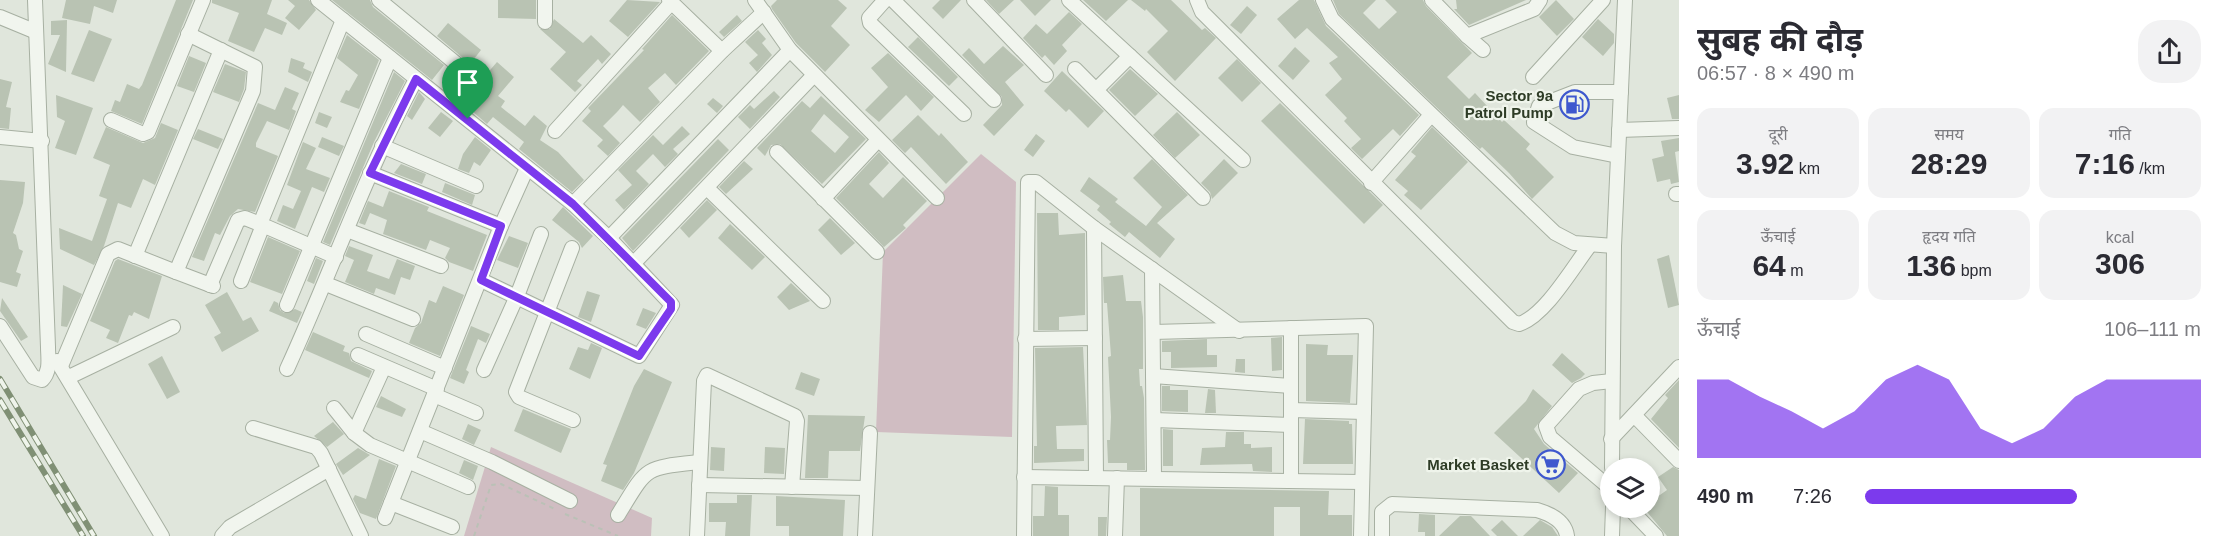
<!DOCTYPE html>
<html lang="hi">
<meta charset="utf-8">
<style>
:root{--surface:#fff;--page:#f2f2f3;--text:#2b2b33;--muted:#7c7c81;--accent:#7c3aed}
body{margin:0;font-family:Arial,"Noto Sans Devanagari",sans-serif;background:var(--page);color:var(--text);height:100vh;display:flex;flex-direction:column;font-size:22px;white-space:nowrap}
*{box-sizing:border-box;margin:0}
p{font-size:20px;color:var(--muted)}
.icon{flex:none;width:33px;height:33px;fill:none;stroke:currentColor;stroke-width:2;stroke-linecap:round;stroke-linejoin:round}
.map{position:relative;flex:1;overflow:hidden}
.details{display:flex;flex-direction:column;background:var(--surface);width:540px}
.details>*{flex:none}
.controls{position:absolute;left:1600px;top:458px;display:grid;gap:12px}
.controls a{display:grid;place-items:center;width:60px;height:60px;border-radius:50%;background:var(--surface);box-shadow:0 3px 9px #0003;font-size:30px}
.pin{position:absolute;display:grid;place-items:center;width:51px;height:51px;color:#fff;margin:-62px -26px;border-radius:50% 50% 50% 0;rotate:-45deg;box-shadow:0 0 6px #0007}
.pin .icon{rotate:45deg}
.round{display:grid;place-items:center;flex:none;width:63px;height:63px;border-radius:24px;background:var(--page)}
.head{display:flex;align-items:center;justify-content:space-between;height:102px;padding:0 18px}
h1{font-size:33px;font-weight:700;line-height:45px}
.metrics{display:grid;grid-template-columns:repeat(3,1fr);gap:9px;height:102px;padding:6px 18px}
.metrics div{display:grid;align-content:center;border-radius:15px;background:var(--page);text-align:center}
.metrics b{font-size:30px;font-weight:700}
.metrics small{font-size:16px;font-weight:400}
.metrics p{font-size:16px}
.chart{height:168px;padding:12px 18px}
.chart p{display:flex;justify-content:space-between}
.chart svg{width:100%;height:108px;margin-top:6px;fill:var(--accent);opacity:.7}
ul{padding:0 18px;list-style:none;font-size:20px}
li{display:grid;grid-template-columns:96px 72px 1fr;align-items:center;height:45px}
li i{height:15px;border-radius:8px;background:var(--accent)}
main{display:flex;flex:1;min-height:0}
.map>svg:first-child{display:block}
.green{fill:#d0bdc2}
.building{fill:#b9c3b3;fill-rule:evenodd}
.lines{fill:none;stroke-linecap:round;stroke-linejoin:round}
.minor-casing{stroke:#a7b0a2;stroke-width:16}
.path{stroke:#bac1b6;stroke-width:2;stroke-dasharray:4.5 4.5;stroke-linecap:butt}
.minor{stroke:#f1f5ee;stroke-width:14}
.rail-casing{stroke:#809075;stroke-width:6}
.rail{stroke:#eff4eb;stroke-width:4;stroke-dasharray:11;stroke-linecap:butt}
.route-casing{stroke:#fff;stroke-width:12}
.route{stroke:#7c3aed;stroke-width:8}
.labels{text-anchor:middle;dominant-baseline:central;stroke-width:4.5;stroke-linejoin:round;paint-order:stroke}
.poi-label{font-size:15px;font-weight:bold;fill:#2e3c26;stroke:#eff4eb;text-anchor:end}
</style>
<main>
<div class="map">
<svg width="1679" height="536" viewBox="0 0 1679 536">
<rect width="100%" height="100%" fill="#e0e6dc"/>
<!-- green -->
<g class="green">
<path d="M981 154 1016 182 1012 437 876 432 883 252Z"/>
<path d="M491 447 652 518 651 536H464Z"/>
</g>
<!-- building -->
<g class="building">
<path d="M66 0H117L113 13 94 6 90 24 62 18Z"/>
<path d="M176 0H193L142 124 111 111 115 100 120 102 127 84 139 89 142 85Z"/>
<path d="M212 0H272L267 14 287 23 282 35 265 28 254 52 228 41 239 13 212 3Z"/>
<path d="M288 0H309L316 10 299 30 285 18 295 6Z"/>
<path d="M332 0H370L373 7 444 65 432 80Z"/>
<path d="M498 0H536V19L498 18Z"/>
<path d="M627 0 660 2 628 37 609 21Z"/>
<path d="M777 0H838L847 8 831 26 850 45 825 72 796 43 772 9 771 6Z"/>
<path d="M940 0H961L943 19 932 8Z"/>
<path d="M986 0H1014L999 14Z"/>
<path d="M1020 0H1051L1035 16Z"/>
<path d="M1083 0H1128L1106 21Z"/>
<path d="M1131 0H1171L1202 30 1205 28 1216 38 1175 81 1147 52 1168 31 1146 9 1145 11Z"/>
<path d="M1299 0H1314L1326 26 1419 115 1400 136 1393 129 1362 159 1351 148 1361 139 1344 121 1347 118 1325 95 1342 79 1329 63 1338 57 1307 28 1295 39 1277 19Z"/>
<path d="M1333 0H1376L1363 13 1379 29 1397 12 1385 0H1423L1426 6 1472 53 1447 77 1469 99 1475 93 1502 122 1504 120 1530 144 1526 149 1554 177 1532 199 1509 173 1482 147 1480 149 1339 14Z"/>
<path d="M1456 0H1526L1469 25 1454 9H1457Z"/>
<path d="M1556 0 1574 19 1557 36 1539 17Z"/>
<path d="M1247 6 1257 15 1241 34 1230 25Z"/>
<path d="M1069 12 1082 24 1062 45 1067 51 1054 65 1045 55 1042 58 1023 38 1036 24 1047 34Z"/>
<path d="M672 15 709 51 676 85 665 73 648 88 660 102 640 122 623 105 618 111 603 126 620 143 608 156 597 146 603 140 582 121 591 111 588 108 644 50 642 49Z"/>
<path d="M737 15 742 21 724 37 719 32Z"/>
<path d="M554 19 583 43 591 35 611 54 602 64 598 59 577 81 582 85 575 92 550 69 566 52 540 29H550Z"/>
<path d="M1598 19 1614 34V43L1603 56 1582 37Z"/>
<path d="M67 20V21L66 72 48 64 60 35H51V21Z"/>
<path d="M448 23 481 50 470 64 437 36Z"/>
<path d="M89 30 112 39 94 82 71 74Z"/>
<path d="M758 30 766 39 762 43 772 55 757 72 749 63 758 55 745 42Z"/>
<path d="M347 35 379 60 359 109 340 102 346 90 349 91 358 75 337 58Z"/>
<path d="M918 37 958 77 949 86 908 47Z"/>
<path d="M1003 46 1024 65 1005 82 1024 105 994 136 983 125 1002 105V97L962 55 969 48 984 64Z"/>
<path d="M1295 47 1310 61 1293 80 1278 66Z"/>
<path d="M888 53 934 97 921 111 906 95 879 122 865 110 888 87 871 68Z"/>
<path d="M189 56 206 63 194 92 177 86Z"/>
<path d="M291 58 305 63 303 68 312 72 308 82 288 72Z"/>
<path d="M1237 59 1261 83 1242 102 1218 78Z"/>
<path d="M497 62 514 77 498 96 505 101 501 107 525 126 534 115 547 126 540 140 558 152 584 180 572 192 519 149 524 142 493 117 487 124 450 92 461 79 477 92 486 93 491 86 485 76Z"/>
<path d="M225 64 246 72 244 89 239 102 213 92Z"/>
<path d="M1130 69 1158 94 1135 116 1109 90Z"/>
<path d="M1062 71 1104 111 1088 128 1069 109 1066 112 1044 91Z"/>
<path d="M394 72 405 81 374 142 330 245 323 242Z"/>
<path d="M0 79 12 82 6 107 11 108 9 129 0 128Z"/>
<path d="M285 87 299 93 292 109 296 111 289 130 267 121 256 143V147L278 156 255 212 238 209 230 216 220 235 215 233 204 261 192 257 258 103 275 110Z"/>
<path d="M774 91 780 97 750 129 738 117 750 105 754 109Z"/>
<path d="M419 92 425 99 412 120 407 116Z"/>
<path d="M56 95 93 108 76 155 55 148 65 121 57 117Z"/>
<path d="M1679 95V119H1672L1667 98Z"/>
<path d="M821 96 866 139 822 184 780 144 771 145 765 156 757 148 802 101 810 108ZM824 114 849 137 835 153 811 131Z"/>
<path d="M713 98 723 106 717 113 707 104Z"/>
<path d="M1280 103 1383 205 1364 224 1261 121Z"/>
<path d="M319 112 332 117 327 128 315 123Z"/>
<path d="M441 112 453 121 440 137 428 128Z"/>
<path d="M1177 112 1200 135 1175 158 1153 135Z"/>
<path d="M918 115 939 136 941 133 968 162 946 184 911 147 905 153 892 140Z"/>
<path d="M161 123 178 130 155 185 143 179 131 208 118 203 104 246 94 265 60 249 59 228 92 241 107 199 99 196 110 165 93 158 106 127 143 143 155 138Z"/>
<path d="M682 126 690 134 673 149 678 154 665 167 653 154 636 171 649 184 624 210 615 200 632 185 618 170 653 135 663 145Z"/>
<path d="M1432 127 1468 162 1421 210 1404 195 1408 191 1395 180 1416 156 1411 152Z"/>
<path d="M198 129 223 139 218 149 193 139Z"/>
<path d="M1036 134 1045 141 1033 157 1024 150Z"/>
<path d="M322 137 344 146 339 156 318 147Z"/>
<path d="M475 137 491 150 480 166 474 162 469 173 458 169 463 154Z"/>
<path d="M1679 138V151L1675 152 1679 182 1671 184 1670 179 1657 182 1652 159 1664 156 1661 141Z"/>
<path d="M718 139 729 150 633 251 622 238Z"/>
<path d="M303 142 316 148 306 169 330 178 324 192 312 187 295 229 277 221 283 205 293 209 301 191 287 185Z"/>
<path d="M879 152 889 163 869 184 883 198 903 177 927 201 903 225 906 228 884 247 836 198Z"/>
<path d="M1152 159 1188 195 1157 223 1175 239 1160 258 1129 232 1125 237 1109 224 1111 222 1097 210 1100 206 1080 191 1089 177 1118 199 1115 202 1146 226 1162 207 1133 178Z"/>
<path d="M1224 159 1238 173 1212 199 1210 192 1201 183Z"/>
<path d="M744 161 753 169 726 194 719 187Z"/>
<path d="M401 164 426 174 422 184 394 173Z"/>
<path d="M0 180 25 182 23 203 13 233 16 235 19 249 23 251 16 272 21 274 17 287 0 282Z"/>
<path d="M445 183 475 195 472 205 442 192Z"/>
<path d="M389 191 429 207 427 211 487 235 473 271 449 262 445 258 450 248 430 240 426 250 383 234 387 220 370 213 365 225 359 223 368 201 383 207Z"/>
<path d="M707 200 717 210 689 238 680 228Z"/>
<path d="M563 207 593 236 582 248 579 242 552 220Z"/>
<path d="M1037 213H1058L1059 235 1085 233V315L1059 317V330H1038Z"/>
<path d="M830 218 855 243 841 255 818 230Z"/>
<path d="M730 224 765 257 752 270 718 238Z"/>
<path d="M509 236 528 243 518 268 497 260Z"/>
<path d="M268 237 300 251 282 294 250 282Z"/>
<path d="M349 246 373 255 367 271 389 279 397 259 415 266 410 280 401 277 395 295 376 288 374 294 345 282 354 260 345 256Z"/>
<path d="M1669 255 1679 305 1668 308 1657 259Z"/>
<path d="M316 258 323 261 314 284 307 281Z"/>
<path d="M118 259 162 276 149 319 134 312 132 316 129 315 118 343 106 338 110 330 90 321 115 261Z"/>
<path d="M1123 275 1126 301H1141L1143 317V369H1139L1140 386H1142L1144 398 1145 470H1127V463H1108L1107 440H1110L1111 417 1108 357 1111 356 1107 303H1104L1103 277Z"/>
<path d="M791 283 810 301 789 310 777 297Z"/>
<path d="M63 285 82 294 67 327 61 326Z"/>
<path d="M443 286 464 295 440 356 409 343 415 328 421 323 429 300 436 303Z"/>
<path d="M587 291 600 295 591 322 578 317Z"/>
<path d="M227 292 243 321 251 317 259 331 222 352 214 337 221 333 205 305Z"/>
<path d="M2 298 28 337 21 341 0 311Z"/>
<path d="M274 301 278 303 280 310 284 313 295 309 302 312 297 323 269 311Z"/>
<path d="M643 308 656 313 646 329 636 325Z"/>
<path d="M471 326 490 334 486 343 478 339 466 370 469 372 464 384 450 378Z"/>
<path d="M313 332 345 346 343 351 349 353 351 361 372 371 369 378 305 350Z"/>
<path d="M1282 337V370L1272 371 1271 338Z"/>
<path d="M1207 339V355H1217V367L1171 368V352H1162V341Z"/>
<path d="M591 343 602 348 590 379 569 369 578 347 588 350Z"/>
<path d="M1306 344 1328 345 1327 355H1353L1350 403 1306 401Z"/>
<path d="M1083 347 1087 425 1056 426 1057 449H1084V461L1034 463V446H1037L1035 348Z"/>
<path d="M1562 353 1585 374 1581 378 1572 383 1552 365Z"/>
<path d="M162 356 180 392 167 399 148 364Z"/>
<path d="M1236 359H1245V373L1235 372Z"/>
<path d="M644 369 672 382 634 473 623 490 601 481 607 465 603 464 634 386Z"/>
<path d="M801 372 820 379 814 396 795 389Z"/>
<path d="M1679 380V448L1651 419 1668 398 1665 395Z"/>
<path d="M1162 386H1170V390H1188V412L1162 411Z"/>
<path d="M1208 389 1215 390 1216 413H1205Z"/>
<path d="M1533 389 1552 406 1534 429 1544 444 1578 473 1559 493 1494 433 1526 401Z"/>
<path d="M381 396 406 409 402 417 376 407Z"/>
<path d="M523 409 571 429 561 453 514 431Z"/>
<path d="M808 415 865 416 860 451H829L828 478H805Z"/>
<path d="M1305 419 1349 421V424H1352L1353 464H1303Z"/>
<path d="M333 422 344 434 327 447 314 436Z"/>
<path d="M468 424 481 430 474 445 462 439Z"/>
<path d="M1163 429 1173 430V466H1163Z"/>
<path d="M1226 432H1244V444H1251V448L1272 447V472L1253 471 1252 464 1200 465 1202 448 1225 447Z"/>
<path d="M711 447 725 448 724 471 710 470Z"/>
<path d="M765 447 785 448 784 474 764 473Z"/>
<path d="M358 448 370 455 343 475 336 464Z"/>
<path d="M379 459 396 466 376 519 360 513 353 499 355 495 366 499Z"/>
<path d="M464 460 478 466 473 480 459 473Z"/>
<path d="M1673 467 1679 470V536H1667L1643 507H1650V502L1667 490 1658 477Z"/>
<path d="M1045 486 1058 487V515H1069V536H1033V516H1044Z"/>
<path d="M1140 488 1329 491 1328 515H1352V536H1300V507H1274V536H1140Z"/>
<path d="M737 495H752L750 536H725L726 522H709V503H737Z"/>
<path d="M776 496 845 500 843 536H789V526H776Z"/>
<path d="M1419 514 1435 515V536H1425V532H1418Z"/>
<path d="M1460 516H1471L1490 536H1439Z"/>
<path d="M1098 517H1107L1106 536H1098Z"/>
<path d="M1502 520 1518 536H1497L1491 530Z"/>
<path d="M1540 520 1552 527 1558 536H1523Z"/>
</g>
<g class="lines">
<defs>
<g id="minor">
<path d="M318 0 573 204 609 238 672 305 639 356 481 280"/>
<path d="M379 0 482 85"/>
<path d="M669 0 722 51"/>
<path d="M755 0 790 50 937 198"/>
<path d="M885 0 869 18 870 23 964 114"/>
<path d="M893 0 994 100"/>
<path d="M974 0 1046 75"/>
<path d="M1069 0 1243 160"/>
<path d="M1197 0 1202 12 1513 322 1519 324C1545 316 1573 267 1590 245"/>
<path d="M1323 0 1332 19 1555 233 1574 243 1614 246"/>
<path d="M1432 0 1467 36 1534 9 1540 0"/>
<path d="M0 17 34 31"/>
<path d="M545 22V0"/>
<path d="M1467 36 1483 50"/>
<path d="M1075 69 1203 198"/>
<path d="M1533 77 1603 0"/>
<path d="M1096 90 1130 56"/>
<path d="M111 120 143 134 148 132 203 0"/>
<path d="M1619 130 1679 128"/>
<path d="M555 131 671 3"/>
<path d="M0 137 42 141"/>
<path d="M382 146 476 186"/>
<path d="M777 152 877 252"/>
<path d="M1618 156 1573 147 1534 122 1539 106 1575 92H1621"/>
<path d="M370 173 501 226"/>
<path d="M1371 183 1431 115"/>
<path d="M707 188 823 301"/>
<path d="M1676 194H1679"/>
<path d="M823 199 878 140"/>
<path d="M573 204 722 51 764 12"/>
<path d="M1094 228 1096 478"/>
<path d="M347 230 441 266"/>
<path d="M609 238 790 50"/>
<path d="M572 248 516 392 519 397 573 420"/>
<path d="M135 256 221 50"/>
<path d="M336 257 260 224 343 20"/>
<path d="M633 264 814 75"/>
<path d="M1152 269 1154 478"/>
<path d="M176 272 213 286"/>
<path d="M241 281 263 225"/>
<path d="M326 284 413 319"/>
<path d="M210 285 238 220 245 218 260 224"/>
<path d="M287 305 390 58"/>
<path d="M0 326 33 377 42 380C51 371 48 358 48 347L35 0"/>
<path d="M1153 332 1366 326 1361 536"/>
<path d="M366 334 445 368"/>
<path d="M1025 339 1095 338"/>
<path d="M358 355 437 389"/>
<path d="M57 361 162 536"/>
<path d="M61 366 108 254 118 249 176 272 253 91 255 67 188 34"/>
<path d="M287 369C331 273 366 172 416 79"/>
<path d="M484 370 517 296 541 234"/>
<path d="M1153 376 1291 386"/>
<path d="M69 377 173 327"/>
<path d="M434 395 476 413"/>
<path d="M334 408 354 433 370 445 468 487"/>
<path d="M1291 410 1364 412"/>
<path d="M1634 415 1679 461"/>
<path d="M1154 420 1291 425"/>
<path d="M253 428 316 447 321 453 361 536"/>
<path d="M420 431 492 462 570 501"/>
<path d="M354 433 384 367"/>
<path d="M1611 439 1679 367"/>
<path d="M1612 468 1614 246 1625 0"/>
<path d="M1024 477 1361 482"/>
<path d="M1291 481V328"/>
<path d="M699 485 867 488"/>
<path d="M1611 489 1550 437 1546 426 1579 389 1593 383 1612 381"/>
<path d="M391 503 452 527"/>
<path d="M1628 507 1656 536"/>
<path d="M618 515C648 466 643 468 700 462"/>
<path d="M385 518 501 226 527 168"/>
<path d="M222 536 230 527 329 469"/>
<path d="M697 536 704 381 707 375 795 416 797 421 792 487"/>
<path d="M865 536 870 433"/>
<path d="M1024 536 1028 182H1036L1094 228 1239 331"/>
<path d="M1115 536 1117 478"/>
<path d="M1382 536V512L1392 504 1537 510C1551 514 1565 521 1567 536"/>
<path d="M1612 536 1613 507"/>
</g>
</defs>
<!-- minor casing -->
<use href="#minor" class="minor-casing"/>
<!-- path -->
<g class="path">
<path d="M565 514 618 536"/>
<path d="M474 536 491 485 501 484 555 509"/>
</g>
<!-- minor -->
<use href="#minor" class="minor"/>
<defs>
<g id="rail">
<path d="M0 379 94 536"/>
<path d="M0 400 83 536"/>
</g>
</defs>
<!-- rail casing -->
<use href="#rail" class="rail-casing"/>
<!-- rail -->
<use href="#rail" class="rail"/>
</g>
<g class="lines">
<defs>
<path id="route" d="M416 79 573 204 671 302V309L639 356 481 280 501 226 370 173Z"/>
</defs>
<!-- route casing -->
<use href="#route" class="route-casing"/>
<!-- route -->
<use href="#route" class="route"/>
</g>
<!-- icons -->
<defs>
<symbol id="fuel-ring" viewBox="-11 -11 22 22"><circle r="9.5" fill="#eff4eb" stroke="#3e58ce" stroke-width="1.5"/><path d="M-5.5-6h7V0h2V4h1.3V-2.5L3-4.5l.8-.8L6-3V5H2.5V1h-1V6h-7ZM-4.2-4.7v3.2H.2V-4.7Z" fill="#3e58ce"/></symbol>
<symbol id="supermarket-ring" viewBox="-11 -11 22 22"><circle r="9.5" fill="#eff4eb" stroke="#3e58ce" stroke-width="1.5"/><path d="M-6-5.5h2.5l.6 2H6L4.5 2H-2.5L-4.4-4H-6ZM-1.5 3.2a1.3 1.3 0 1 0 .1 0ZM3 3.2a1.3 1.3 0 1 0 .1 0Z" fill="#3e58ce"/></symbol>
</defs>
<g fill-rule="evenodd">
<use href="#fuel-ring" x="1558" y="88" width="33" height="33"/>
<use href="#supermarket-ring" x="1534" y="448" width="33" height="33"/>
</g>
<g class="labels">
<!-- poi labels -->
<g class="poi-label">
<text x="1553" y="95">Sector 9a<tspan x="1553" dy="17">Patrol Pump</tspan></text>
<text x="1529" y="464">Market Basket</text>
</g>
</g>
</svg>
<div class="controls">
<a><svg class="icon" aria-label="layers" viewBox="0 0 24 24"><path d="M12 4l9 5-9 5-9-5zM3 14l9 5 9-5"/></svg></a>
</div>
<div class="pin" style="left:468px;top:119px;background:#1e9e55"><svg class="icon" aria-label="arrive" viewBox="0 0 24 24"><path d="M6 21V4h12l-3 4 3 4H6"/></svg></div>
</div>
<section class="details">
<div class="head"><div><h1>सुबह की दौड़</h1><p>06:57 · 8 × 490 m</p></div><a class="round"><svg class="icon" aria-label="share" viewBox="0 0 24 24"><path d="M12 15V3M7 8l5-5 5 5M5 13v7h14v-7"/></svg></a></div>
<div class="metrics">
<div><p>दूरी</p><b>3.92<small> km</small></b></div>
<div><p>समय</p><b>28:29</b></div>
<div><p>गति</p><b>7:16<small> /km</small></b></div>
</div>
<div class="metrics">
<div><p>ऊँचाई</p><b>64<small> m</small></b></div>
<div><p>हृदय गति</p><b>136<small> bpm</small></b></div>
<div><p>kcal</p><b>306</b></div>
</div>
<div class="chart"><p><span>ऊँचाई</span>106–111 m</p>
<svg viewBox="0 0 160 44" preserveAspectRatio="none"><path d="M0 44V12L10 12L20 19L30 25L40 32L50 25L60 12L70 6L80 12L90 32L100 38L110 32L120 19L130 12L140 12L150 12L160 12V44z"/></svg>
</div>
<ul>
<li><b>490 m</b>7:26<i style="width:63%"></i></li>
</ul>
</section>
</main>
